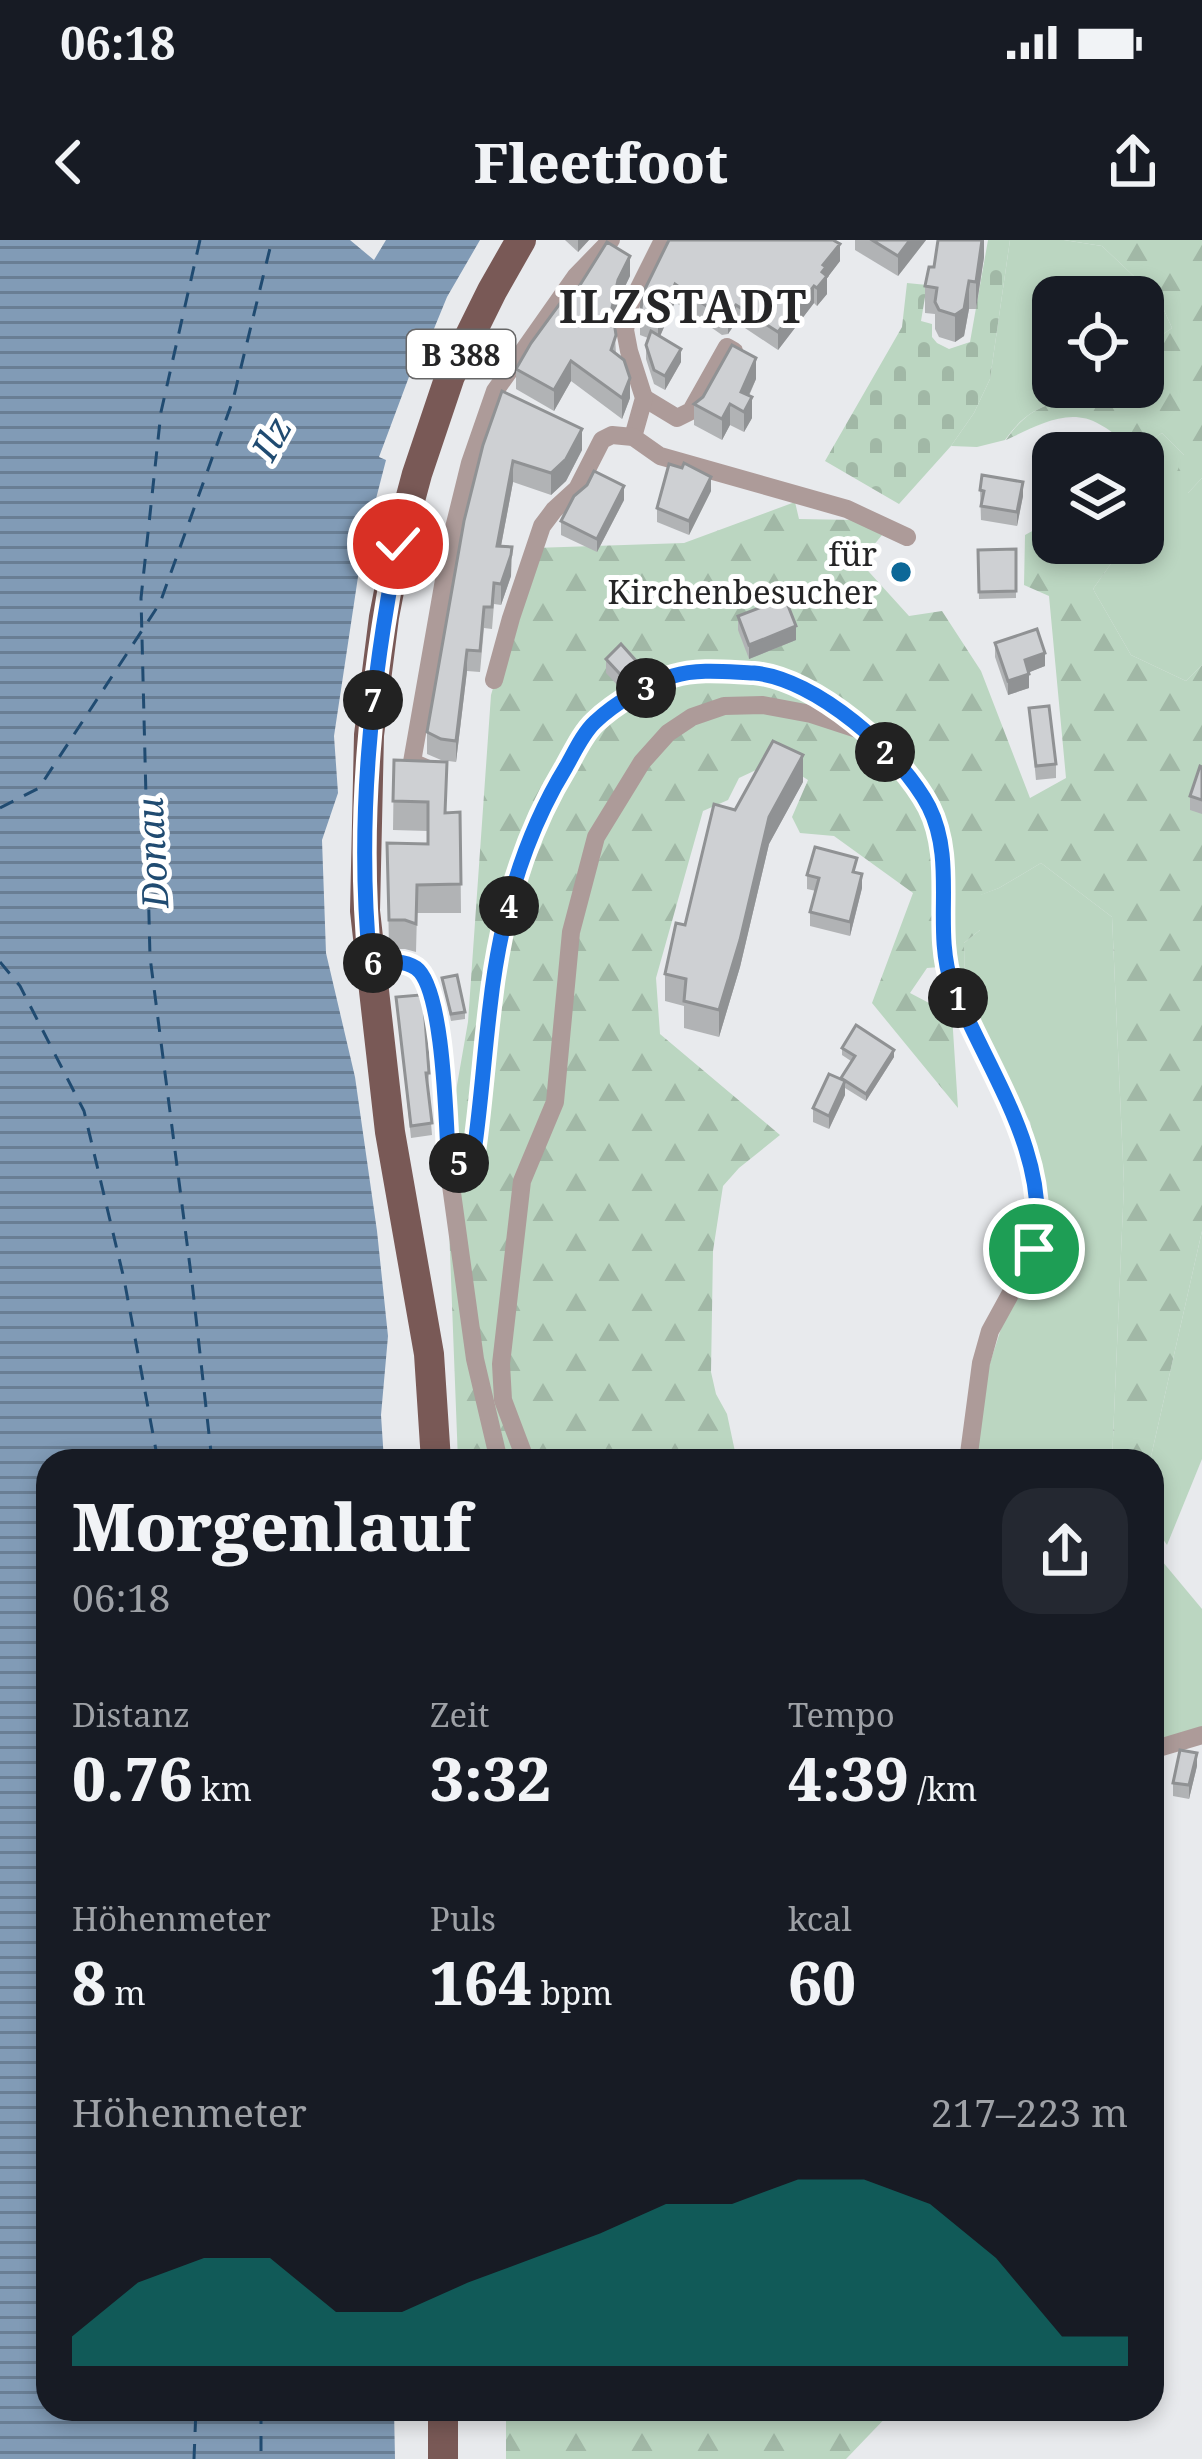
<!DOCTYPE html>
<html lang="de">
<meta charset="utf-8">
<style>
:root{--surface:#171b24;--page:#242831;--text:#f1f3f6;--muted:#9ea1a6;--accent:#0f766e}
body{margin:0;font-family:"Noto Serif",serif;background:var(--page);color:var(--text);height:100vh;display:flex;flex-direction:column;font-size:45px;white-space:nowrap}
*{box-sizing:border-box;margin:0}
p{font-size:39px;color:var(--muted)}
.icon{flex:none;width:66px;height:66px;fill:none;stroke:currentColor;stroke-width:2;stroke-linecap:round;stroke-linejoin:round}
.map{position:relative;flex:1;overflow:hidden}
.sheet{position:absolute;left:36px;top:1209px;width:1128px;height:972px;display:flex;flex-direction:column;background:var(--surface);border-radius:36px;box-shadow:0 6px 18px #0003}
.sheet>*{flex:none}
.controls{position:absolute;left:1032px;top:36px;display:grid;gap:24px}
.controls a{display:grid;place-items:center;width:132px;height:132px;border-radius:24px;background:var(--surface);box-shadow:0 6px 18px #0003;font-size:60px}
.pin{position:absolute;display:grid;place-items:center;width:102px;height:102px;color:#fff;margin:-51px;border:6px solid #fff;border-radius:50%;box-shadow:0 3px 12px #0007}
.km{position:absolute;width:60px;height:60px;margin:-30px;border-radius:50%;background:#222;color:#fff;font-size:33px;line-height:60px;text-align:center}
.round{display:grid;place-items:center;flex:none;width:126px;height:126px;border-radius:36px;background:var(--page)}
.summary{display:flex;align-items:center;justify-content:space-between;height:204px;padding:0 36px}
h1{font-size:66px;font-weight:800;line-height:90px}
.metrics{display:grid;grid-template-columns:repeat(3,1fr);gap:18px;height:204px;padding:12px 36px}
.metrics div{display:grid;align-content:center}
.metrics b{font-size:60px;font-weight:800}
.metrics small{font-size:33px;font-weight:400}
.metrics p{font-size:33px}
.chart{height:336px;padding:24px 36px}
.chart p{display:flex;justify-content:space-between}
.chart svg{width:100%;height:216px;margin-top:12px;fill:var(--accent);opacity:.7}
.status{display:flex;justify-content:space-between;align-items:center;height:84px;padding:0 60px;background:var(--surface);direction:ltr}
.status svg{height:33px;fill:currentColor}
header{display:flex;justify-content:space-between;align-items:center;height:156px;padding:0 36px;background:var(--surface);font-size:54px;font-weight:800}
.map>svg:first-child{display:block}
.grass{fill:#bbd6c1}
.forest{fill:url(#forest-firs)}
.cemetery{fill:url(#cemetery-stones)}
.water{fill:url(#water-rules)}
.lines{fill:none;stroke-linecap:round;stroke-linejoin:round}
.ferry{stroke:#204b71;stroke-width:3;stroke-dasharray:15 12;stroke-linecap:butt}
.street{stroke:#ad9b99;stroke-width:18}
.primary{stroke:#795956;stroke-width:30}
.wall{fill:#b1b3b5}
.shaded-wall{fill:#909294}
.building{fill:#ced0d3;stroke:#909294;stroke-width:3}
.route-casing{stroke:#fff;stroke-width:24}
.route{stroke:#1a73e8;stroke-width:15}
.poi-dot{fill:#0d6898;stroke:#fff;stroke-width:4.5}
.labels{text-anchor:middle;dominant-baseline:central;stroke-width:10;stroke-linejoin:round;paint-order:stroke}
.shield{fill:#fff;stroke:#666667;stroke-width:3}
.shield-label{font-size:30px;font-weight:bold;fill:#252526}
.poi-label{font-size:33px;fill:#252526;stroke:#fff;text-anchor:end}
.water-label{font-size:36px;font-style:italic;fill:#204b71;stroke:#fff}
.district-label{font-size:45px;font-weight:bold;letter-spacing:3px;fill:#252526;stroke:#fff}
</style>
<div class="status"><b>06:18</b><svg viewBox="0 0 49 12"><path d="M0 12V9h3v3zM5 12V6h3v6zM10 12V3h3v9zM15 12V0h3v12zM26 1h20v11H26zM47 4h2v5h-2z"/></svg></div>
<header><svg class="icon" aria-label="back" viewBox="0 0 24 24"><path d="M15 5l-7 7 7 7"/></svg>Fleetfoot<svg class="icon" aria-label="share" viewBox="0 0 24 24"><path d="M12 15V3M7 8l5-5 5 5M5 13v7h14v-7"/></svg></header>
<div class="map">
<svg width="1202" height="2219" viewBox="0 0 1202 2219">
<defs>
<pattern id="forest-firs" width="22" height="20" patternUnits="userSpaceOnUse" patternTransform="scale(3)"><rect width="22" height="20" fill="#bbd6c1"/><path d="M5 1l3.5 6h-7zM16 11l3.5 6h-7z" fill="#a1b8a6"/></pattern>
<pattern id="cemetery-stones" width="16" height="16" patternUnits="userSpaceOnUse" patternTransform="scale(3)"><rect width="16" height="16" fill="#bbd6c1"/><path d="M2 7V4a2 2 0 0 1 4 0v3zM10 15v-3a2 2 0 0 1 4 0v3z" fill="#a1b8a6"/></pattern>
<pattern id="water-rules" width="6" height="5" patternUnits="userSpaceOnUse" patternTransform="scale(3)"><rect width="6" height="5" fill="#819bb6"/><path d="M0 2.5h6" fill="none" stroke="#697e94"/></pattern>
</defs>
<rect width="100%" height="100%" fill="#e8eaed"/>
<!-- grass -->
<g class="grass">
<path d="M1010 0H1064L1102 6 1160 61 1172 88 1143 108V57H1053V147H1101L1096 155C1055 161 1030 164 1005 200L977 207 951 206 974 173 990 139Z"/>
<path d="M1162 193 1184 215 1188 253 1202 238V425L1186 441 1131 415 1093 349 1115 318 1118 303H1143V213H1140L1142 206Z"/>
<path d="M1041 623 1112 677 1124 944 1112 1221H975L988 1129 1008 1067 1025 1041 1041 936 1030 882 1005 841 965 756 964 703 980 690V655L999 648Z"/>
<path d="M1202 991V1219L1167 1305 1152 1283 1150 1221Z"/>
<path d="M1152 1309 1202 1369V1489L1152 1504Z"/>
</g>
<!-- forest -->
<g class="forest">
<path d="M1064 0H1202V238L1188 253 1170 248 1184 215 1162 193 1142 206C1117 200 1119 195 1099 184 1068 166 1035 187 1006 200 1030 164 1055 161 1095 155L1101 147H1143V108L1172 88 1160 61 1102 6Z"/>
<path d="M795 262 799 279 854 280 882 295 860 322 909 376 942 371 981 431 1030 558 1066 538 1049 356 1024 345 1025 295 1045 284 1053 293V303H1064L1074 313 1115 318 1093 349 1131 415 1186 441 1202 425V991L1150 1221H1112L1124 944 1112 677 1041 623 999 648 981 655 980 690 964 703 965 756 952 726 927 728 910 753 952 775 958 868 872 763 913 653 834 596 800 593 792 577 808 540 777 520 739 538 728 560 703 571 656 738 660 794 780 895 739 928 723 946 713 1011 711 1132 716 1154 727 1174 737 1221H458L446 908 468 782 491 455 534 308 684 303Z"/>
<path d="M506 2169H894L846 2219H506Z"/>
</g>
<!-- cemetery -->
<path class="cemetery" d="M988 0H1010L990 139 974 173 951 206 899 264 825 221 902 87 907 43 927 45 921 81 932 84V97L937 103 949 109 970 102Z"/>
<!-- water -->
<path class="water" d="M0 0H350L374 20 386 0H480L447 57 431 96 425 94 379 217 386 220 361 317 334 496 338 553 322 600 326 713 355 837 377 991 388 1096 381 1175 384 1221H48V2169H394L395 2219H0Z"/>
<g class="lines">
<!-- ferry -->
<g class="ferry">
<path d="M200 0 161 172 141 358 150 717 192 1042 212 1221"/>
<path d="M0 568 39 548 160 363 233 160 272 0"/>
<path d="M0 722 20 746 84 871 124 1039 158 1221"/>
<path d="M261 2169V2219"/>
<path d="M194 2219 196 2169"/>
</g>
<!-- street -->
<g class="street">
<path d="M644 158 677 178 691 171 727 107 734 111"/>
<path d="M633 197 644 158 629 111 625 90 630 66 663 0"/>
<path d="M494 440 511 378 542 286 554 270 577 249 602 200 612 195 633 197 660 216 847 269 907 297"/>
<path d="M433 531 412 522 451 300 470 223 495 151 576 36 611 0"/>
<path d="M370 723 404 722 416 728 425 738 437 774 449 931 475 1119 499 1221"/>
<path d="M449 931 474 912 481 864 490 764 513 647 545 560 593 483 641 450 673 436 701 431 772 435 820 456 855 484"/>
<path d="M526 1221 503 1160 501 1124 522 941 555 862 571 692 596 597 642 522 668 493 692 477 724 466 763 465 811 474 863 491 889 516 927 564 936 584 944 625 943 684 951 743 1009 865 1033 931 1040 977 1035 1009 990 1091 981 1123 968 1221"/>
<path d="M1152 1510 1202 1495"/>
</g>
<!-- primary -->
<g class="primary">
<path d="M436 1221 429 1114 390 892 365 671 369 495 384 377 398 305 417 234 450 136 492 51 521 0"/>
<path d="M443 2219V2169"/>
</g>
</g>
<!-- wall -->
<g class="wall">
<path d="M565 0H589L578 12Z"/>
<path d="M669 0 840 21 827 38V54L817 66 814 63 778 110 736 82 728 94 722 95 675 62 660 96 681 122 665 150 654 144 646 119V105L648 98 640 95V77Z"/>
<path d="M855 0H926L898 36 855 10Z"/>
<path d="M984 0V17L976 69H969L964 96 955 102 939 97 935 89V74L925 73V46L934 27Z"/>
<path d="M630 36 618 61 614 79 616 114 630 158 622 179 571 141 554 171 516 149V129L575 53Z"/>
<path d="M756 139 749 156 752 178 744 192 730 185 722 200 694 185V164Z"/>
<path d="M483 205 582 210 566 241 551 255 513 242 501 306 511 336 501 365 494 364 492 389 484 388 480 432 467 431 456 522 441 520 427 514V492Z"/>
<path d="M1053 223V269L1048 268V254Z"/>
<path d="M980 250 1023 256 1017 286 981 280Z"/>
<path d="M711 251 689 295 657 282V268Z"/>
<path d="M624 260 597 312 561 295V281Z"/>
<path d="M1016 309V358L979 359 978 310Z"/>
<path d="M738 376 796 400 749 419 738 390Z"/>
<path d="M995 403 1045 426 1029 432V448L1008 455 995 417Z"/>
<path d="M606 419 638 436 620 448 606 433Z"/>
<path d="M1029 468 1056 524V538L1036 540Z"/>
<path d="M394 520 446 572H460L461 673H417L416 712 405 709H389L387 603 428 604V591L393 590Z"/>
<path d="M1202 527V574L1190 570V556Z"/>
<path d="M803 542 769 604 740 727 719 797 684 788V766L665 761V734L735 570Z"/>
<path d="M857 633 862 648 850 696 810 686V672L816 651 807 649V635Z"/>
<path d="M442 738 465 772V779L451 781Z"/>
<path d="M396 757 429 833 428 845 432 895 411 898Z"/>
<path d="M842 808 894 817 866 861 845 848V855L829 889 813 882V868L841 839 851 821 842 815Z"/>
<path d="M1197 1526 1189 1559 1173 1556V1543Z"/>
</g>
<!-- shaded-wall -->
<g class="shaded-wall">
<path d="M578 0H589L578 12Z"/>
<path d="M910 0H926L898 36V16Z"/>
<path d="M982 0H984V17L976 69V42Z"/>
<path d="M840 4V21L827 38V54L817 66V48L823 25Z"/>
<path d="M630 16V36L618 61 612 88V68L618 40Z"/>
<path d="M969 41V69L964 96 955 102V75Z"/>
<path d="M675 44V62L658 101V84Z"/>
<path d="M814 46V63L778 110V92Z"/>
<path d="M736 65V82L728 94V76Z"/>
<path d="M681 109V122L665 150V136Z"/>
<path d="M756 118V139L741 172V152Z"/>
<path d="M571 121V141L554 171V150Z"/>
<path d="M630 138V158L622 179V158Z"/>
<path d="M752 157V178L744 192V172Z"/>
<path d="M730 164V185L722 200V179Z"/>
<path d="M582 189V210L566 241 551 255V233Z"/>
<path d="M513 221V242L497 327V306Z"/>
<path d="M711 237V251L689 295V281Z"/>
<path d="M1023 242V256L1017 286V272Z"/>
<path d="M624 246V260L597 312V299Z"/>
<path d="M512 307 511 336 501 365V344Z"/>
<path d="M796 386V400L749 419V405Z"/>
<path d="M467 410V431L456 522V501Z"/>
<path d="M1045 413V426L1025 434V420Z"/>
<path d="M638 423V436L620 448V434Z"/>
<path d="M1029 434V448L1008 455V441Z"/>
<path d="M803 515V542L769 604 740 727 719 797V770L769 577Z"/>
<path d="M862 634V648L850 696V682Z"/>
<path d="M894 810V817L866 861V854Z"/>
<path d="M845 841V855L829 889V876Z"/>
<path d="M1197 1513V1526L1189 1559V1545Z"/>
</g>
<!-- building -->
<g class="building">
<path d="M669 0H833L840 4 823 25 826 27 822 32 827 36 817 48 814 46 778 92 736 65 728 76 722 77 675 44 658 84 640 77 643 53Z"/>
<path d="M872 0H910L898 16Z"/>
<path d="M938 0H982L976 42 969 41 964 69 955 75 939 70 935 62 937 48 925 46 929 27H934Z"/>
<path d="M607 2 630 16 618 40 612 68 616 95 611 110 624 120 630 138 622 158 571 121 554 150 516 129 531 103 569 51 575 53Z"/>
<path d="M651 91 681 109 665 136 654 130 646 105Z"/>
<path d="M732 105 756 118 741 152 752 157 744 172 730 164 722 179 694 164 703 157Z"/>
<path d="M502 151 582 189 566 219 551 233 513 221 497 306 512 307 511 315 501 344 494 343 492 367H484L480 411 467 410 456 501 441 499 427 492 464 281 483 205Z"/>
<path d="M1056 207 1072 210V213H1055Z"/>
<path d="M684 223 711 237 689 281 657 268 669 224 682 228Z"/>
<path d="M1053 223V255L1048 254Z"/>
<path d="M594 231 624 246 597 299 561 281 574 256 587 245Z"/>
<path d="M982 235 1023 242 1017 272 981 266 984 251 980 250Z"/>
<path d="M1016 309V351L979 352 978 310Z"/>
<path d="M785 358 796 386 749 405 738 376Z"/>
<path d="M1037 389 1045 413 1025 420 1029 434 1008 441 995 403Z"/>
<path d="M621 404 638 423 620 434 606 419Z"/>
<path d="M1049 466 1056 524 1036 526 1029 468Z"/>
<path d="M773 501 803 515 769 577 740 700 719 770 684 761 686 739 665 734 676 683 685 685 714 564 735 570Z"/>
<path d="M394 520 447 522 445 573 460 572 461 644 417 645 416 684 405 680H389L387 603 428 604V562L393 561Z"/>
<path d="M1200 526 1202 527V560L1190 556Z"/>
<path d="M815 607 857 618 853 632 862 634 850 682 810 672 819 638 807 635Z"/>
<path d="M457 735 465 772 451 774 442 738Z"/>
<path d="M420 755 424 765 429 833H426L432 883 411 886 396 757Z"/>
<path d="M856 785 894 810 866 854 841 838 855 816 842 808Z"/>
<path d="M829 834 845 841 829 876 813 868Z"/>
<path d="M1180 1510 1197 1513 1189 1545 1173 1543Z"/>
</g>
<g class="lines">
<defs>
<path id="route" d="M398 304C371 442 356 583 370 723 384 722 403 719 416 728 445 749 446 892 449 931L474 912C481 864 484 816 490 767 499 685 522 599 566 527 574 513 583 493 595 482 615 463 647 444 673 436 699 428 728 432 754 433 815 438 901 513 929 567 957 623 932 688 952 745 957 759 965 773 971 786 1004 855 1050 931 1034 1009"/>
</defs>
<!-- route casing -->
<use href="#route" class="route-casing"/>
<!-- route -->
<use href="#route" class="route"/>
</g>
<!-- markers -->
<circle class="poi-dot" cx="901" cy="332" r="12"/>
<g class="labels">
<!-- shield labels -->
<rect class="shield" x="407" y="90" width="108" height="48" rx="9"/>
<g class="shield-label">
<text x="461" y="114">B 388</text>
</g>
<!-- poi labels -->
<g class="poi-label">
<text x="877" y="313">für<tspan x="877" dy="38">Kirchenbesucher</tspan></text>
</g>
<!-- water labels -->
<g class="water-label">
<text transform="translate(271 198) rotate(-61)">Ilz</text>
<text transform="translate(152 613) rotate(-93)">Donau</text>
</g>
<!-- district labels -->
<g class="district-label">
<text x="684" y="65">ILZSTADT</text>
</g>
</g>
</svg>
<div class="controls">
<a><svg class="icon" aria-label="locate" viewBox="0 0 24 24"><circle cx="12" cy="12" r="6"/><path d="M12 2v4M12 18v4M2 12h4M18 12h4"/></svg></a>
<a><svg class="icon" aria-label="layers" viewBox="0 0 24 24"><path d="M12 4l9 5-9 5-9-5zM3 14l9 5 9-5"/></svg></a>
</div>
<div class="pin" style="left:1034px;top:1009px;background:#1e9e55"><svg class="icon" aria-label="arrive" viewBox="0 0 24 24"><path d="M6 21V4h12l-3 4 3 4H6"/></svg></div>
<div class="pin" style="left:398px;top:304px;background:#d93025"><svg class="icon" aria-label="check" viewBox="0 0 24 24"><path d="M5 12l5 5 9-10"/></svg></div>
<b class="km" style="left:958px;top:758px">1</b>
<b class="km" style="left:885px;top:512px">2</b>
<b class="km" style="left:646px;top:448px">3</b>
<b class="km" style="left:509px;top:666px">4</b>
<b class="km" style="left:459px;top:923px">5</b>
<b class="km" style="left:373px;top:723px">6</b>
<b class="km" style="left:373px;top:460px">7</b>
<section class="sheet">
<div class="summary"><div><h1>Morgenlauf</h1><p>06:18</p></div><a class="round"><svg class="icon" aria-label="share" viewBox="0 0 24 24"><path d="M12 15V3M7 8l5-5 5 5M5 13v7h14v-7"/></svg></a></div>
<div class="metrics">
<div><p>Distanz</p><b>0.76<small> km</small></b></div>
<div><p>Zeit</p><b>3:32</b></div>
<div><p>Tempo</p><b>4:39<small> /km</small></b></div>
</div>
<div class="metrics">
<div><p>Höhenmeter</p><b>8<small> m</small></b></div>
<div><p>Puls</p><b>164<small> bpm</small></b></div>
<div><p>kcal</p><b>60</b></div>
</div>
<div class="chart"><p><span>Höhenmeter</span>217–223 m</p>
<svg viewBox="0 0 160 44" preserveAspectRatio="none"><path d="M0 44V38L10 27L20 22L30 22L40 33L50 33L60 27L70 22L80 17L90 11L100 11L110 6L120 6L130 11L140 22L150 38L160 38V44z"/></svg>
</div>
</section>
</div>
